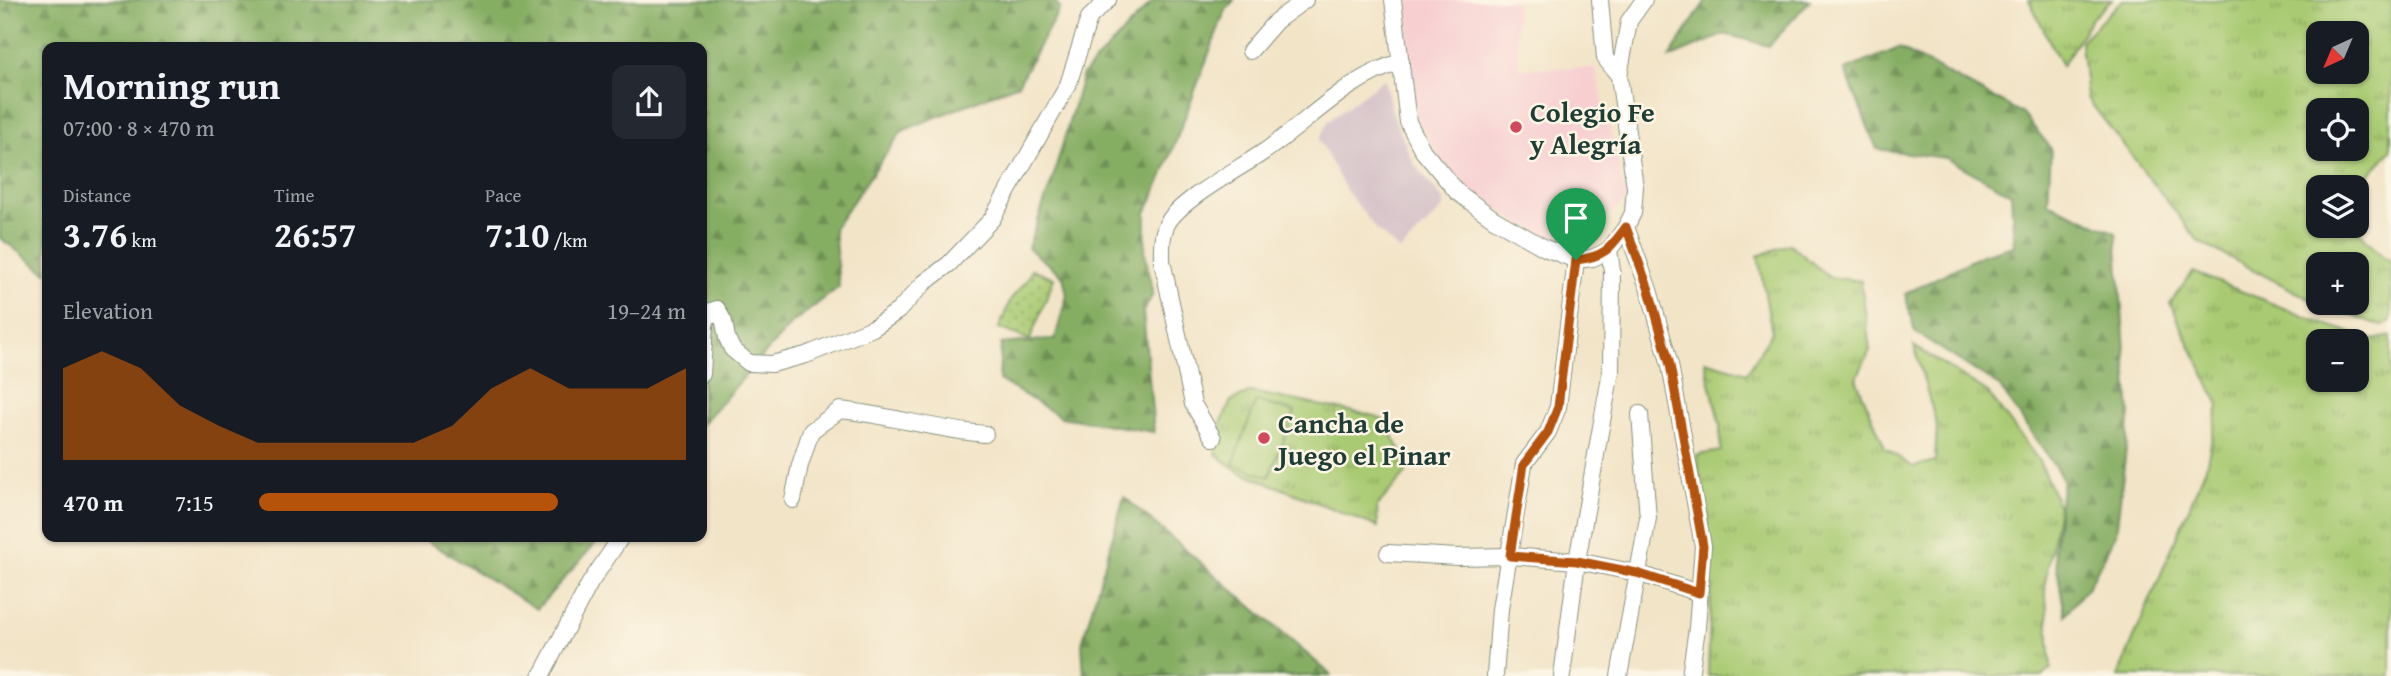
<!DOCTYPE html>
<meta charset="utf-8">
<style>
:root{--surface:#171b24;--page:#242831;--text:#f1f3f6;--muted:#9ea1a6;--accent:#b45309}
body{margin:0;font-family:"Gentium Book Plus",serif;background:var(--page);color:var(--text);height:100vh;display:flex;flex-direction:column;font-size:26px;white-space:nowrap}
*{box-sizing:border-box;margin:0}
p{font-size:23px;color:var(--muted)}
.icon{flex:none;width:38px;height:38px;fill:none;stroke:currentColor;stroke-width:2;stroke-linecap:round;stroke-linejoin:round}
.map{position:relative;flex:1;overflow:hidden}
.panel{position:absolute;left:42px;top:42px;width:665px;height:500px;display:flex;flex-direction:column;background:var(--surface);border-radius:14px;box-shadow:0 2px 5px #0004}
.panel>*{flex:none}
.needle{width:46px;rotate:224deg}
.buttons{position:absolute;left:2306px;top:21px;display:grid;gap:14px}
.buttons a{display:grid;place-items:center;width:63px;height:63px;border-radius:14px;background:var(--surface);box-shadow:0 2px 5px #0004;font-size:35px}
.pin{position:absolute;display:grid;place-items:center;width:60px;height:60px;color:#fff;margin:-72px -30px;border-radius:50% 50% 50% 0;rotate:-45deg;box-shadow:0 0 7px #0007}
.pin .icon{rotate:45deg}
.round{display:grid;place-items:center;flex:none;width:74px;height:74px;border-radius:14px;background:var(--page)}
.summary{display:flex;align-items:center;justify-content:space-between;height:119px;padding:0 21px}
h1{font-size:38px;font-weight:600;line-height:52px}
.figures{display:grid;grid-template-columns:repeat(3,1fr);gap:10px;height:119px;padding:7px 21px}
.figures div{display:grid;align-content:center}
.figures b{font-size:35px;font-weight:600}
.figures small{font-size:19px;font-weight:400}
.figures p{font-size:19px}
.chart{height:196px;padding:14px 21px}
.chart p{display:flex;justify-content:space-between}
.chart svg{width:100%;height:126px;margin-top:7px;fill:var(--accent);opacity:.7}
ul{padding:0 21px;list-style:none;font-size:23px}
li{display:grid;grid-template-columns:112px 84px 1fr;align-items:center;height:52px}
li i{height:18px;border-radius:9px;background:var(--accent)}
.map>svg:first-child{display:block}
.built{fill:#f7cfd1}
.industrial{fill:#d2bdc6}
.grass{fill:url(#grass-tufts);stroke:#648453;stroke-width:2;fill-rule:evenodd}
.forest{fill:url(#forest-firs);stroke:#52764c;stroke-width:2}
.park{fill:#a9ca72;stroke:#648453;stroke-width:2}
.garden{fill:url(#garden-dots);stroke:#648453;stroke-width:2}
.lines{fill:none;stroke-linecap:round;stroke-linejoin:round}
.minor-casing{stroke:#88907e;stroke-width:18}
.minor{stroke:#fff;stroke-width:16}
.route-casing{stroke:#fff;stroke-width:14}
.route{stroke:#b45309;stroke-width:9}
.poi-dot{fill:#d1495b;stroke:#fcf5e5;stroke-width:2.5}
.labels{text-anchor:middle;dominant-baseline:central;stroke-width:5;stroke-linejoin:round;paint-order:stroke}
.poi-label{font-size:28px;font-weight:bold;fill:#1f3d34;stroke:#fcf5e5;text-anchor:start}
</style>
<div class="map">
<svg width="2391" height="676" viewBox="0 0 2391 676">
<defs>
<pattern id="grass-tufts" width="24" height="20" patternUnits="userSpaceOnUse" patternTransform="scale(1.75)"><rect width="24" height="20" fill="#a9ca72"/><path d="M3 7l-1-3M5 7V3M7 7l1-3M15 17l-1-3M17 17v-4M19 17l1-3" fill="none" stroke="#89a55e"/></pattern>
<pattern id="forest-firs" width="22" height="20" patternUnits="userSpaceOnUse" patternTransform="scale(1.75)"><rect width="22" height="20" fill="#86ae64"/><path d="M5 1l3.5 6h-7zM16 11l3.5 6h-7z" fill="#6d8f53"/></pattern>
<pattern id="garden-dots" width="8" height="8" patternUnits="userSpaceOnUse" patternTransform="scale(1.75)"><rect width="8" height="8" fill="#a9ca72"/><path d="M2 2h.1M6 6h.1" fill="none" stroke="#89a55e" stroke-width="1.8" stroke-linecap="round"/></pattern>
</defs>
<rect width="100%" height="100%" fill="#fcf5e5"/>
<filter id="ink" filterUnits="userSpaceOnUse"><feTurbulence type="fractalNoise" baseFrequency=".0143" numOctaves="2"/><feDisplacementMap in="SourceGraphic" scale="14" xChannelSelector="R" yChannelSelector="G"/><feConvolveMatrix kernelMatrix="1 2 1 2 8 2 1 2 1" color-interpolation-filters="sRGB"/></filter>
<filter id="wash" filterUnits="userSpaceOnUse"><feTurbulence type="fractalNoise" baseFrequency=".00686" numOctaves="4" result="noise"/><feDisplacementMap in="SourceGraphic" scale="28" xChannelSelector="R" yChannelSelector="G"/><feGaussianBlur stdDeviation="1.57" result="paint"/><feColorMatrix in="noise" values="0 0 0 0 0 0 0 0 0 0 0 0 0 0 0 0 0 1.4 0 .05"/><feComposite in="paint" operator="in"/></filter>
<g filter="url(#wash)">
<rect width="100%" height="100%" fill="#f2e4c7"/>
<!-- built -->
<path class="built" d="M1404 0H1515L1518 68H1595L1627 200 1568 248 1514 220 1451 177 1414 114Z"/>
<!-- industrial -->
<path class="industrial" d="M1384 79 1394 118 1414 164 1444 201V207L1400 251 1377 230 1345 189 1319 139 1329 120Z"/>
<!-- grass -->
<g class="grass">
<path d="M2029 0H2112L2092 18 2062 66Z"/>
<path d="M2122 0H2391V151L2357 187H2319V226H2354L2384 258 2391 261V321L2381 326 2318 303 2199 242 2087 98 2081 41ZM2319 33H2357V72H2319ZM2319 110H2357V149H2319ZM2319 264H2357V303H2319Z"/>
<path d="M1790 244 1829 277 1861 281 1870 350 1856 379 1885 448 1913 467 1935 461 1937 426 1914 346 1988 393 2039 461 2059 507 2045 583 2051 668 2042 676H1708L1711 585 1697 455 1721 451 1720 425 1705 361 1747 373 1772 332 1758 256Z"/>
<path d="M2193 272 2321 323 2373 340 2391 336V676H2118L2206 467 2219 405 2170 303ZM2357 341V380H2319V341Z"/>
<path d="M1251 392 1375 416 1385 421 1407 463 1406 473 1377 506 1378 527 1238 471 1216 454 1221 423 1231 401Z"/>
</g>
<!-- forest -->
<g class="forest">
<path d="M0 0H1052L1060 8 1018 84 902 131 834 228 839 287 791 324 702 424V47H47V273L0 238Z"/>
<path d="M1156 0H1234L1225 11 1163 175 1146 213 1145 253 1153 294 1143 312 1154 432 1061 417 999 380 1001 344 1055 339 1067 295 1063 276 1028 248 1052 181 1083 74 1150 4Z"/>
<path d="M1706 0H1810L1769 46 1725 34 1669 58Z"/>
<path d="M1899 48 2022 113 2051 148 2048 203 2116 233 2130 414 2116 534 2090 584 2065 615 2054 550 2063 479 1999 386 1915 332 1905 294 1982 255 2014 246 2011 194 1946 158 1877 149 1845 70Z"/>
<path d="M1124 497 1329 673 1331 676H1084L1082 643Z"/>
<path d="M421 537H601L537 609Z"/>
</g>
<!-- park -->
<path class="park" d="M1256 401 1295 412 1269 477 1233 464Z"/>
<!-- garden -->
<path class="garden" d="M1032 269 1054 278 1030 340 999 328 1011 299 1029 277Z"/>
</g>
<g filter="url(#ink)">
<g class="lines">
<defs>
<g id="minor">
<path d="M1393 0 1408 122 1423 151 1457 192 1494 219 1545 248 1576 260 1593 258 1609 250 1626 227 1633 213 1635 187 1619 76 1605 58 1600 0"/>
<path d="M1250 51 1276 21 1305 0"/>
<path d="M1619 76 1629 21 1644 0"/>
<path d="M1626 227 1649 290 1670 365 1703 546 1697 628 1690 676"/>
<path d="M702 374 705 325 709 312 717 309 724 322 727 338 732 349 749 363 772 364 806 355 873 328 898 311 924 283 949 264 992 219 1068 85 1089 18 1108 0"/>
<path d="M1213 438 1193 404 1162 261C1162 248 1161 236 1167 224 1180 200 1237 170 1262 153 1307 123 1347 77 1401 62"/>
<path d="M793 500 800 465 811 431 840 410C889 415 936 430 985 434"/>
<path d="M1388 553 1457 557 1510 556 1577 561 1637 573 1699 593"/>
<path d="M541 676 590 583 621 537"/>
<path d="M1495 676 1500 609 1524 464 1548 432 1558 407 1576 260"/>
<path d="M1562 676 1577 561 1611 371 1612 271 1609 250"/>
<path d="M1619 676 1648 518 1640 414"/>
</g>
</defs>
<!-- minor casing -->
<use href="#minor" class="minor-casing"/>
<!-- minor -->
<use href="#minor" class="minor"/>
</g>
</g>
<g class="lines" filter="url(#ink)">
<defs>
<path id="route" d="M1626 227 1649 290 1670 365 1703 546 1699 593 1637 573 1577 561 1510 556 1524 464 1548 432 1558 407 1576 260C1604 257 1610 249 1626 227Z"/>
</defs>
<!-- route casing -->
<use href="#route" class="route-casing"/>
<!-- route -->
<use href="#route" class="route"/>
</g>
<!-- markers -->
<g class="poi-dot">
<circle cx="1516" cy="127" r="7"/>
<circle cx="1264" cy="438" r="7"/>
</g>
<g class="labels">
<!-- poi labels -->
<g class="poi-label">
<text x="1530" y="111">Colegio Fe<tspan x="1530" dy="32">y Alegría</tspan></text>
<text x="1278" y="422">Cancha de<tspan x="1278" dy="32">Juego el Pinar</tspan></text>
</g>
</g>
</svg>
<div class="buttons">
<a><svg class="needle" viewBox="-14 -14 28 28"><path d="M0-13l5 13h-10z" fill="#e53935"/><path d="M0 13l5-13h-10z" fill="#9ea1a6"/></svg></a>
<a><svg class="icon" aria-label="locate" viewBox="0 0 24 24"><circle cx="12" cy="12" r="6"/><path d="M12 2v4M12 18v4M2 12h4M18 12h4"/></svg></a>
<a><svg class="icon" aria-label="layers" viewBox="0 0 24 24"><path d="M12 4l9 5-9 5-9-5zM3 14l9 5 9-5"/></svg></a>
<a>+</a>
<a>−</a>
</div>
<div class="pin" style="left:1576px;top:260px;background:#1e9e55"><svg class="icon" aria-label="arrive" viewBox="0 0 24 24"><path d="M6 21V4h12l-3 4 3 4H6"/></svg></div>
<section class="panel">
<div class="summary"><div><h1>Morning run</h1><p>07:00 · 8 × 470 m</p></div><a class="round"><svg class="icon" aria-label="share" viewBox="0 0 24 24"><path d="M12 15V3M7 8l5-5 5 5M5 13v7h14v-7"/></svg></a></div>
<div class="figures">
<div><p>Distance</p><b>3.76<small> km</small></b></div>
<div><p>Time</p><b>26:57</b></div>
<div><p>Pace</p><b>7:10<small> /km</small></b></div>
</div>
<div class="chart"><p><span>Elevation</span>19–24 m</p>
<svg viewBox="0 0 160 44" preserveAspectRatio="none"><path d="M0 44V12L10 6L20 12L30 25L40 32L50 38L60 38L70 38L80 38L90 38L100 32L110 19L120 12L130 19L140 19L150 19L160 12V44z"/></svg>
</div>
<ul>
<li><b>470 m</b>7:15<i style="width:70%"></i></li>
</ul>
</section>
</div>
